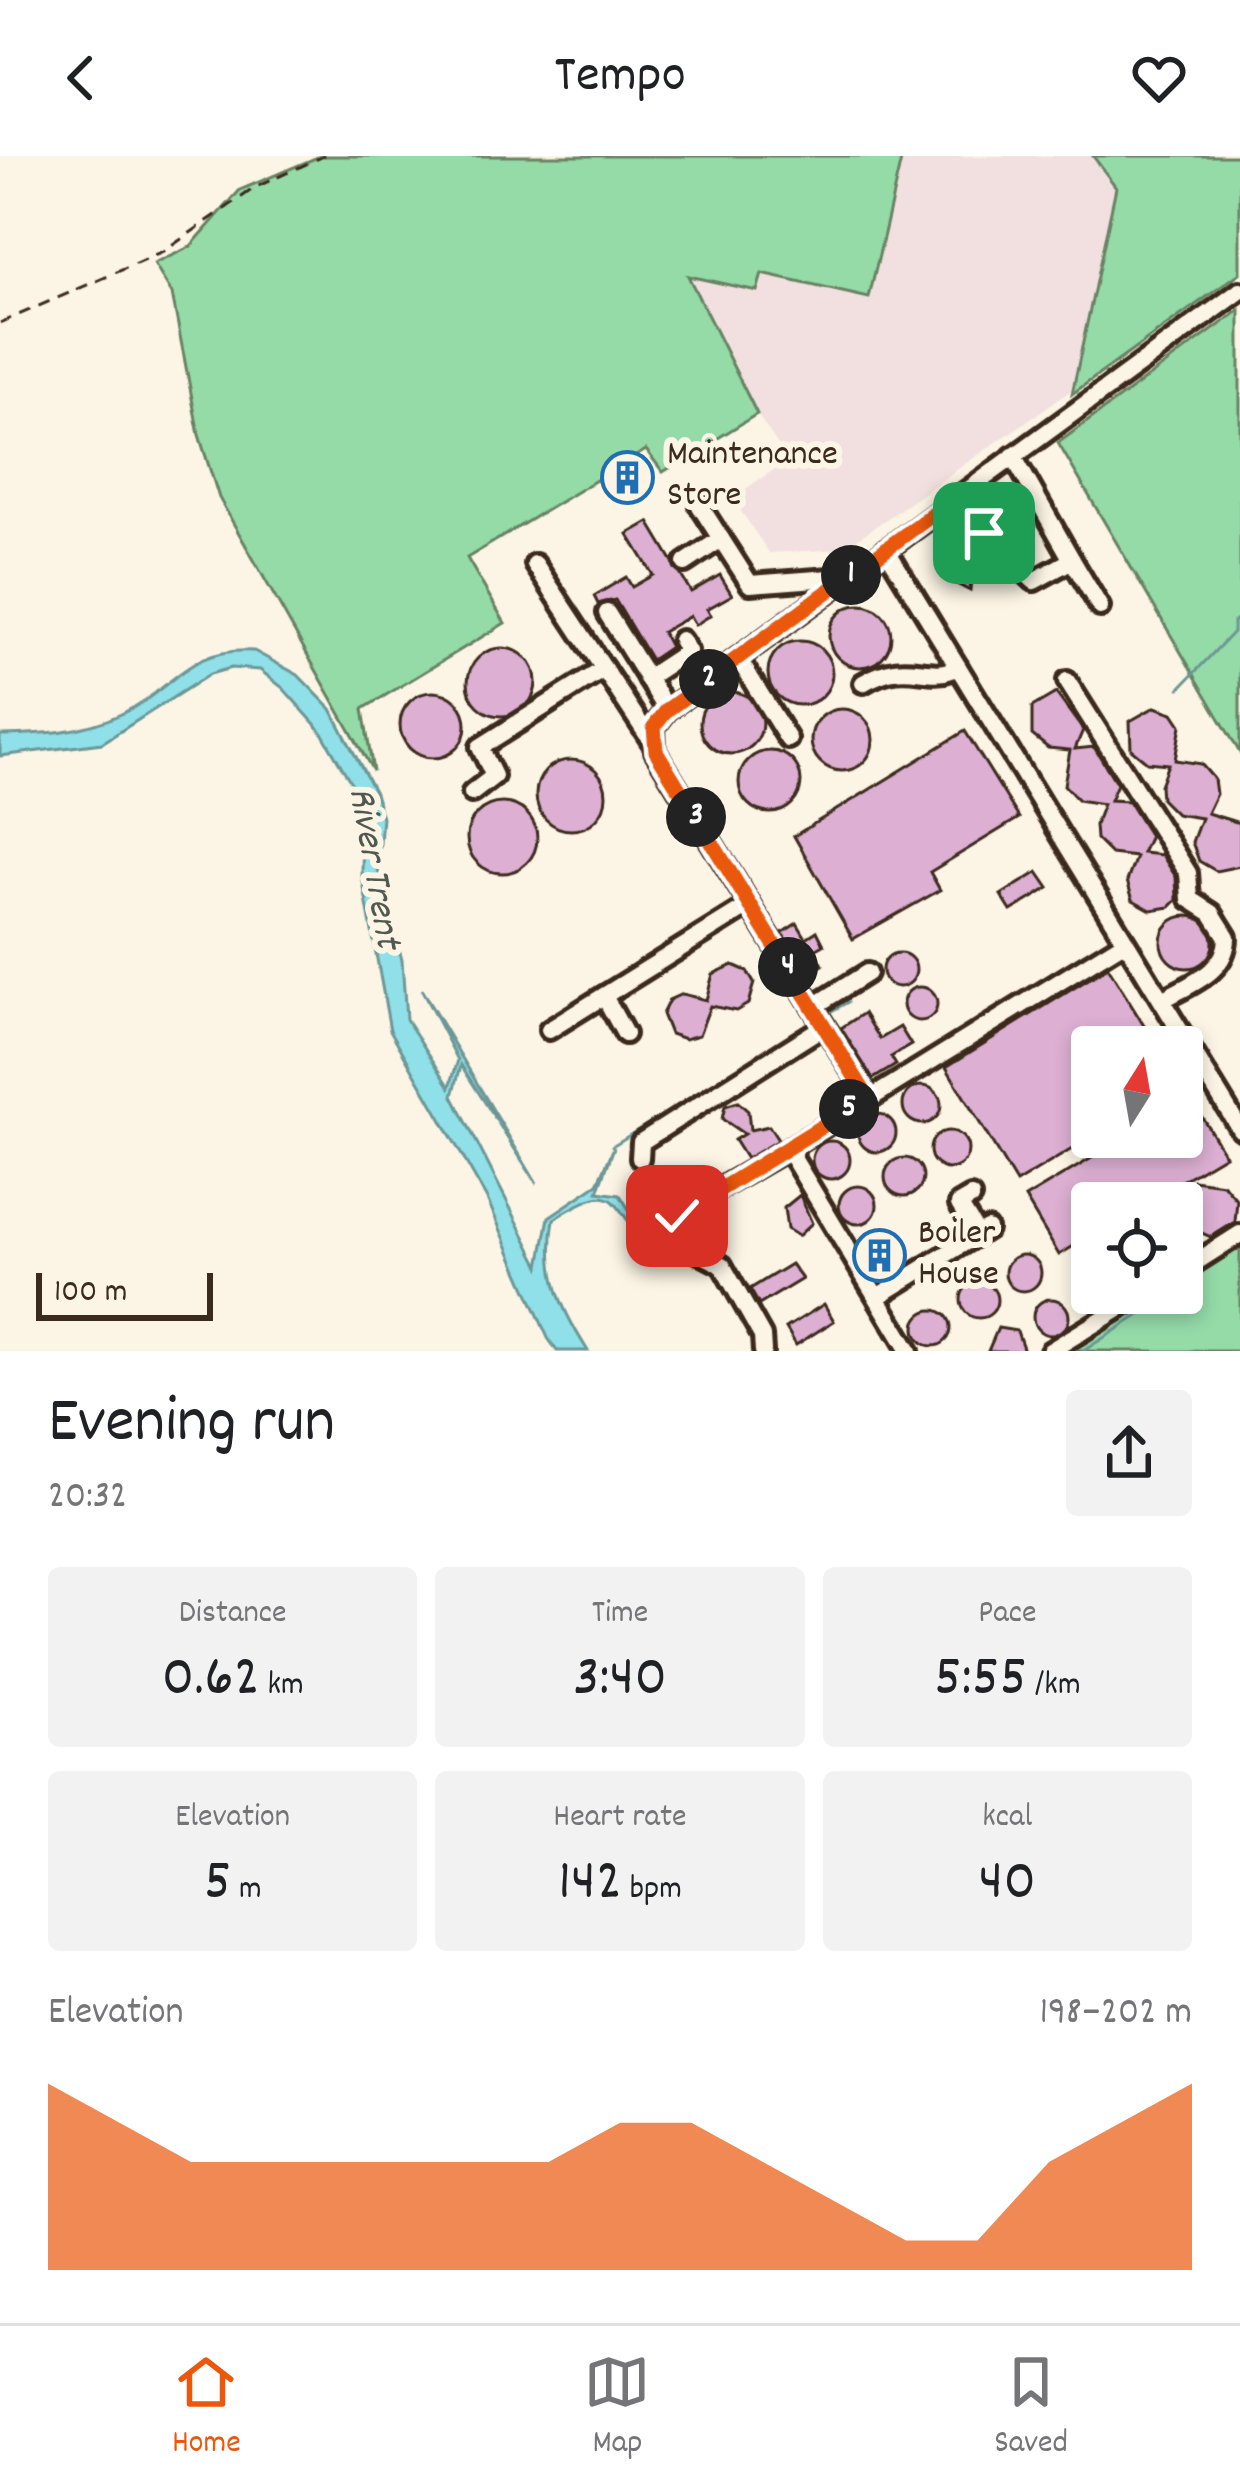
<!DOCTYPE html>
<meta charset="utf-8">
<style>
:root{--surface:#fff;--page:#f2f2f2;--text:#202124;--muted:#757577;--line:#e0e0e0;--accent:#ea580c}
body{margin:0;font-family:Dekko,sans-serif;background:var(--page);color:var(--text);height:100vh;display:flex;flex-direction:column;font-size:45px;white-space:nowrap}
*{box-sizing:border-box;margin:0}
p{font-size:39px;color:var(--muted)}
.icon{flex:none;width:66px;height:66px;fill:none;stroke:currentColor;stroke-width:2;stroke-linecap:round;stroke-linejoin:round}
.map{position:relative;height:1195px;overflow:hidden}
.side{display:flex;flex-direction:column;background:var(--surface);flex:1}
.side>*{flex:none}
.needle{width:78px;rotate:11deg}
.tools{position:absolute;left:1071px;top:870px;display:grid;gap:24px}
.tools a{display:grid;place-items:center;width:132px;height:132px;border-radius:12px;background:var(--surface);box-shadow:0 6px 18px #0003;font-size:60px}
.scale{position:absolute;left:36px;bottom:30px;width:177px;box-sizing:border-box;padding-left:12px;border:6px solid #3b2a1e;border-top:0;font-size:33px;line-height:42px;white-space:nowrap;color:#3b2a1e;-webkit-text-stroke:9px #fcf5e5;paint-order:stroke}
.pin{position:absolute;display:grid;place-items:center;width:102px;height:102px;color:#fff;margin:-51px;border-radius:24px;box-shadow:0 6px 18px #0006}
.km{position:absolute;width:60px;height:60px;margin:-30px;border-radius:50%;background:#222;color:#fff;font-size:33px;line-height:60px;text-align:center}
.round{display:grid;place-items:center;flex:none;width:126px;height:126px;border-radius:12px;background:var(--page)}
.head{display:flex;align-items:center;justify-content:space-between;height:204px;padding:0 48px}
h1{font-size:66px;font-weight:600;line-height:90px}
.figures{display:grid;grid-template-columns:repeat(3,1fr);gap:18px;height:204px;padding:12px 48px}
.figures div{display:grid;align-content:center;border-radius:12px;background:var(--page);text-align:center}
.figures b{font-size:60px;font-weight:600}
.figures small{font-size:33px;font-weight:400}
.figures p{font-size:33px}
.chart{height:336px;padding:24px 48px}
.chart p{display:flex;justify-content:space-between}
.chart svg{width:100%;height:216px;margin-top:12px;fill:var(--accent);opacity:.7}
header{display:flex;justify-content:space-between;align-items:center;height:156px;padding:0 48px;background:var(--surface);font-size:54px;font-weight:600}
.tab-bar{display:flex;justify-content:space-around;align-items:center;height:168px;border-top:3px solid var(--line);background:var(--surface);font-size:33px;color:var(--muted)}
.tab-bar a{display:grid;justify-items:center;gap:6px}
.tab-bar .current{color:var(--accent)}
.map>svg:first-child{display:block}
.built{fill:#f2e0e0}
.green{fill:#94dba8;stroke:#688263;stroke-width:3}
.water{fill:#8fe0e8;stroke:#6d9797;stroke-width:3}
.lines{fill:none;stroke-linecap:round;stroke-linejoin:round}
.stream{stroke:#6d9797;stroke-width:3}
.building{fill:#dcafd3;stroke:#3b2a1e;stroke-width:3}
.minor-casing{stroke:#3b2a1e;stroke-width:26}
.path{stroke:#3b2a1e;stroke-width:3;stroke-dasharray:12 9;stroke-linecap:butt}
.minor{stroke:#fcf5e5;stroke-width:16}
.route-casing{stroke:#fff;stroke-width:24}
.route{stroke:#ea580c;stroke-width:15}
.labels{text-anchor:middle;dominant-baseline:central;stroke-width:12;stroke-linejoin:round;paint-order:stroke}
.poi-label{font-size:36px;fill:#3b2a1e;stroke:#fcf5e5;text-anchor:start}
.water-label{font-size:39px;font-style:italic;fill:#505850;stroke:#fcf5e5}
</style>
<header><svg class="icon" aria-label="back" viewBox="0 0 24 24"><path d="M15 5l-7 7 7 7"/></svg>Tempo<svg class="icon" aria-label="heart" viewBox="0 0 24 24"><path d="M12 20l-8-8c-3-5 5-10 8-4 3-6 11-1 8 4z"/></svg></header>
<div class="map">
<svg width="1240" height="1195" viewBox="0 0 1240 1195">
<rect width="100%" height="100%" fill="#fcf5e5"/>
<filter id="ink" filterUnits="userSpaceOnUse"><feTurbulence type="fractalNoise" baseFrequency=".00833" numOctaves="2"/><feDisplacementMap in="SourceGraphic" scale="24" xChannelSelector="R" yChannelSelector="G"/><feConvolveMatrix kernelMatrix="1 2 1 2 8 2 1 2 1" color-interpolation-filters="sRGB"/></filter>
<g filter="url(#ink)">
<!-- built -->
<path class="built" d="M819 0H1240V117L843 393 769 397 732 342 788 304 757 258 671 88Z"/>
<!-- green -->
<g class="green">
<path d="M320 0H902L869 142 762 118 757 135 688 120 757 258 663 316 646 294 467 402 505 467 363 553 373 615 219 342 199 279 172 138 154 108 190 91 240 34Z"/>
<path d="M1093 0H1240V117L1072 238 1116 31Z"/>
<path d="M1240 154V597L1058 287Z"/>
<path d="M1240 1082V1195H1065L1158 1137H1182V1122Z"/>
</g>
<!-- water -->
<path class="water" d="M254 495 298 519 331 553 375 637 382 661 378 714 402 804 406 863 450 931 458 904 421 833 537 1028 461 909 453 940 540 1110 549 1061 598 1028 614 991 598 1036 620 1039 646 1081C608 1058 627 1015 554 1063 545 1119 559 1149 588 1195H557L548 1182 487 1043 390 874 362 721 363 660 357 637 321 575 283 532 260 514 231 512 210 518 102 587 0 600V579C43 578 81 577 121 558 175 533 186 491 254 495Z"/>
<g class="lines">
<!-- stream -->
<g class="stream">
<path d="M1180 532 1233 476V466L1240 461"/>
<path d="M828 857 848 846"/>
<path d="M612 990 813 866"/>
<path d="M1083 1195 1174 1137"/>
</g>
</g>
<!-- building -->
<g class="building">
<path d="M649 366 691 436 720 419 732 439 707 453 711 459 695 469 690 460 662 476 670 491 651 504 615 444 598 448 594 440 626 421 632 431 653 419 628 378Z"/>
<path d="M942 382 959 390 973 410 970 435 949 424 937 403V385Z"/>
<circle cx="860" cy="480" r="31"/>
<circle cx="800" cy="517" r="32"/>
<circle cx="502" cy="526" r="34"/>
<circle cx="433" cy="569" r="33"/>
<circle cx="731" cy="567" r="31"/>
<path d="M1056 537 1083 574 1075 593 1094 591 1117 628 1110 644 1128 645 1150 680 1142 697 1162 699 1176 721 1177 744 1170 751 1151 754 1133 744 1127 725 1136 701 1111 698 1096 683 1095 669 1103 648 1078 644 1064 629 1070 594 1048 592 1032 579V551Z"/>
<path d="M1155 551 1173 557 1181 569 1175 604 1201 608 1214 623 1216 638 1207 657 1240 667V710L1216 715 1199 705 1192 686 1201 662 1176 658 1161 643 1160 629 1168 608 1147 606 1131 593 1130 565Z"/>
<circle cx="842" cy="584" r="31"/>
<path d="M965 575 1019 662 930 716 940 734 853 783 794 680Z"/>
<circle cx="770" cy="626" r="31"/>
<circle cx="571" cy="639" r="35"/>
<circle cx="502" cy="682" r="35"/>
<path d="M1038 716 1049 732 1011 755 1001 739Z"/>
<circle cx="1187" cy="786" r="26"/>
<path d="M797 767 806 782 817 775 824 789 815 794 823 809 808 819 782 777Z"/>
<circle cx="899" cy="814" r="17"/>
<path d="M733 809 747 815 754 827 748 848 736 855 710 850 699 879 685 883 670 878 662 858 669 844 682 838 706 844 713 818Z"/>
<path d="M1108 811 1157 891H1092V981L1016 1027 946 911Z"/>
<circle cx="920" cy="848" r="17"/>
<path d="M864 857 880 883 900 871 911 889 891 901 896 909 873 923 841 872Z"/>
<circle cx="922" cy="949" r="19"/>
<path d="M1191 943 1225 999 1144 1047H1092V1145L1075 1118 1090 1080 1059 1099 1025 1042 1127 981H1182V948Z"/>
<path d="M738 946 748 955 750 974 769 970 778 984 746 1003 734 984 744 978 722 963 725 950Z"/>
<circle cx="877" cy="977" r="19"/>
<circle cx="949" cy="994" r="19"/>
<circle cx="831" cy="1004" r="19"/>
<circle cx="904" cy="1021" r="19"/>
<path d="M1193 1024 1223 1028 1237 1044 1235 1066 1211 1081 1182 1068V1048Z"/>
<circle cx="858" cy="1049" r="19"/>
<path d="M800 1039 812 1067 798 1080 787 1073 784 1052Z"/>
<circle cx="1023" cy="1117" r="18"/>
<path d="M791 1108 802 1123 759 1149 750 1133Z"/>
<circle cx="979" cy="1144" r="18"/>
<circle cx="1051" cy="1161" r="18"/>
<path d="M824 1148 834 1165 796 1189 786 1172Z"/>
<circle cx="933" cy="1172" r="18"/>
<path d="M998 1172 1017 1175 1024 1195H988Z"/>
</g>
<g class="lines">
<defs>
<g id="minor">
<path d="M955 342 971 366 1034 425 1072 404 1013 300"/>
<path d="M700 350 750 428 831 422 838 428"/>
<path d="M886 393 1240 973"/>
<path d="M1072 404 1100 451"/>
<path d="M685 407 721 383"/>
<path d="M535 408 652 586"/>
<path d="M607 457 667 554"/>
<path d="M738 502 788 583"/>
<path d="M647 522 688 495 681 484"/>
<path d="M1067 525 1188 717 1190 743 1212 757 1227 781C1227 816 1190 828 1164 843"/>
<path d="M863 527C910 499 927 528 958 511"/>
<path d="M472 637 494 620 480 591 604 513"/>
<path d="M604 840 625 878"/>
<path d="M813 851 867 817"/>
<path d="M549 874 750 749"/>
<path d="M869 942 655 595 654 571 667 554 1240 135"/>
<path d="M640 1002 641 986 824 870"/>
<path d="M971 1041 959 1048 978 1079"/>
<path d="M1182 1115 1240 1078"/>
<path d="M877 1141 987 1073"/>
<path d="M763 1195 762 1180 722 1109 678 1086 674 1071 686 1052 795 989"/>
<path d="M909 1195 793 1002 795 989 1124 786"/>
<path d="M1050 1195 1145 1137"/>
</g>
</defs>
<!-- minor casing -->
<use href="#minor" class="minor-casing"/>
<!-- path -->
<path class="path" d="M0 167 163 96 256 31 324 0"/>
<!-- minor -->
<use href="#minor" class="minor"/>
</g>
</g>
<g class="lines" filter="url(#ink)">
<defs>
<path id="route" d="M677 1060 868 942 656 595 654 571 667 554 955 342 984 377"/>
</defs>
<!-- route casing -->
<use href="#route" class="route-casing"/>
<!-- route -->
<use href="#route" class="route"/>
</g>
<!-- icons -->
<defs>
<symbol id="building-ring" viewBox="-11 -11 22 22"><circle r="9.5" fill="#fcf5e5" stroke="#1f6fb2" stroke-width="1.5"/><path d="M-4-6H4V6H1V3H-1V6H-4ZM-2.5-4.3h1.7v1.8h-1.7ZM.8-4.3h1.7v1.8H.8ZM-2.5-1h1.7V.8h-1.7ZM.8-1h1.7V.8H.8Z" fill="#1f6fb2"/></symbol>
</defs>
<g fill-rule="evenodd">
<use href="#building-ring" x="598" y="292" width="59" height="59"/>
<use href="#building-ring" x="850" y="1070" width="59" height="59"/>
</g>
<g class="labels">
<!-- poi labels -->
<g class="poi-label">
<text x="667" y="300">Maintenance<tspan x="667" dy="41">Store</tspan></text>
<text x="918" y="1079">Boiler<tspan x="918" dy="41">House</tspan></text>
</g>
<!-- water labels -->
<g class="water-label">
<text transform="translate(372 712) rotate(80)">River Trent</text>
</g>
</g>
</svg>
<div class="tools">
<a><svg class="needle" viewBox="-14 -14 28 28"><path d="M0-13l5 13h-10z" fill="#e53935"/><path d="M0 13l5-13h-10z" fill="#757577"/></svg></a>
<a><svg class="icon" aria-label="locate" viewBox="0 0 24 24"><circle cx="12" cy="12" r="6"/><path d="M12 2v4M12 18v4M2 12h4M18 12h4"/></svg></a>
</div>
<div class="scale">100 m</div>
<div class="pin" style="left:984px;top:377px;background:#1e9e55"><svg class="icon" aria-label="arrive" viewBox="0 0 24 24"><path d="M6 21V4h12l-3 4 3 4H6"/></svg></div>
<div class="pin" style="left:677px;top:1060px;background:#d93025"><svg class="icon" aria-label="check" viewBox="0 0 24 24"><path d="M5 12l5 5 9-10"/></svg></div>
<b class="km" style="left:851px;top:419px">1</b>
<b class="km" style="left:709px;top:523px">2</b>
<b class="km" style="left:696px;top:661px">3</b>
<b class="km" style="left:788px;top:811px">4</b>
<b class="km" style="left:849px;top:953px">5</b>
</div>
<section class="side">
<div class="head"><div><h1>Evening run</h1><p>20:32</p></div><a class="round"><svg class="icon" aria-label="share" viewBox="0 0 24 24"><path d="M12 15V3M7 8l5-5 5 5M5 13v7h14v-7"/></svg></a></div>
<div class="figures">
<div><p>Distance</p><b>0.62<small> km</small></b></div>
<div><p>Time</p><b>3:40</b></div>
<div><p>Pace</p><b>5:55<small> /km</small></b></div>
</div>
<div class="figures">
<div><p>Elevation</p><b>5<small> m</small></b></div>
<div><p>Heart rate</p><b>142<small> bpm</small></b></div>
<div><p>kcal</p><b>40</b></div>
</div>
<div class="chart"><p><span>Elevation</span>198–202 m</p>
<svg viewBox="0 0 160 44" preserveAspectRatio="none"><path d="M0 44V6L10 14L20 22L30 22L40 22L50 22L60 22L70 22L80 14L90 14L100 22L110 30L120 38L130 38L140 22L150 14L160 6V44z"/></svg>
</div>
</section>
<nav class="tab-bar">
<a class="current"><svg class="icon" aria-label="home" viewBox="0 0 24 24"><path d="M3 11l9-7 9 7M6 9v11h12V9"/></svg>Home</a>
<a><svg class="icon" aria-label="map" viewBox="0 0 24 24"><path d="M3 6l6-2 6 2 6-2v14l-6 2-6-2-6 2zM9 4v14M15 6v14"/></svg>Map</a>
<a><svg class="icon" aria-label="saved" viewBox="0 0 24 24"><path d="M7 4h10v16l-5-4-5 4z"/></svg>Saved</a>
</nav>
